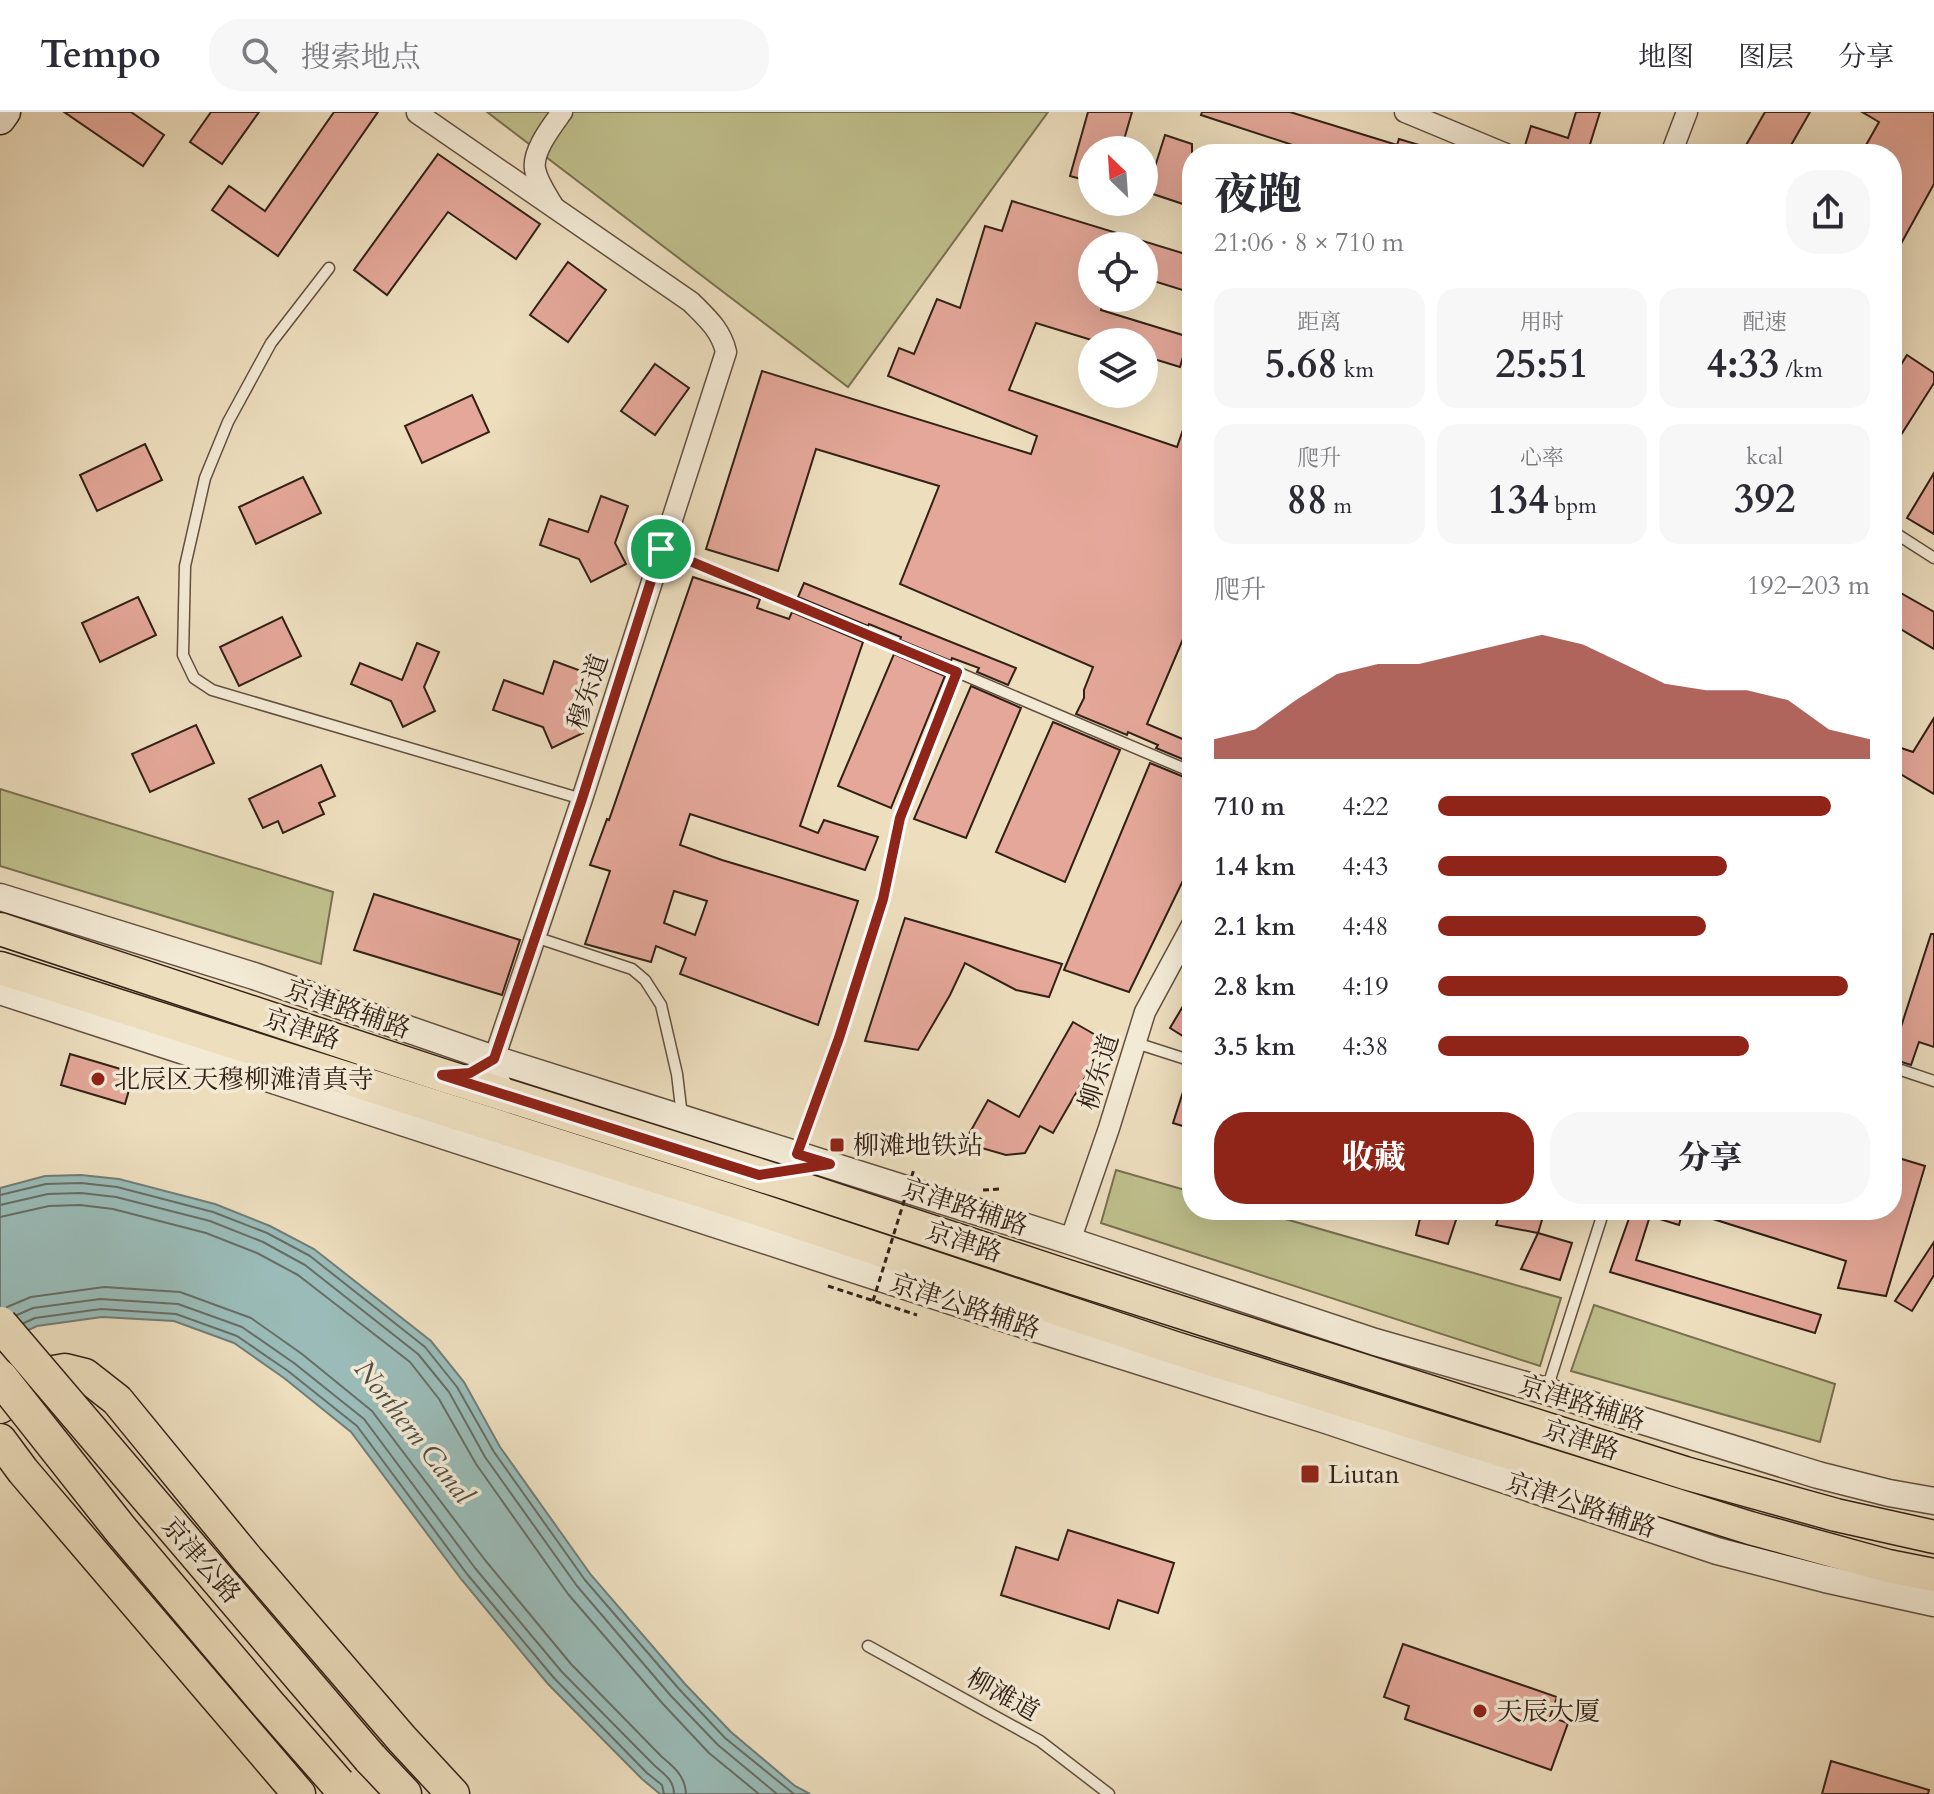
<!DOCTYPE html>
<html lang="zh">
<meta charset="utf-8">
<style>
:root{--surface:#fff;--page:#f7f7f7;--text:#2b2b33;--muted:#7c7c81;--line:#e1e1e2;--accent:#8f2418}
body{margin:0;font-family:Cardo,"Noto Serif SC",serif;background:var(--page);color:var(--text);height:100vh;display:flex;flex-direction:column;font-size:30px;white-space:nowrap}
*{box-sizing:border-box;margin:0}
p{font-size:26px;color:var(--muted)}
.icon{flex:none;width:44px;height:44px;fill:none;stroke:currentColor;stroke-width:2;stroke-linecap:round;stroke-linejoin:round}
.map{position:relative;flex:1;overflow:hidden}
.panel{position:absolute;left:1182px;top:32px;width:720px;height:1076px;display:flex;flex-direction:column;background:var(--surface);border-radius:32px;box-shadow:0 8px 32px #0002}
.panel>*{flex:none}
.needle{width:52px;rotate:335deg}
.tools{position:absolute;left:1078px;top:24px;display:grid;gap:16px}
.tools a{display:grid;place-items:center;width:80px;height:80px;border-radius:50%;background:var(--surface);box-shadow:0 8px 32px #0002;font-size:40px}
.pin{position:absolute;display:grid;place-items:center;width:68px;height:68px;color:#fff;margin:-34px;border:4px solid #fff;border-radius:50%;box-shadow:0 2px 8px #0007}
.round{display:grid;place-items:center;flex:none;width:84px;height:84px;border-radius:32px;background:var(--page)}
.overview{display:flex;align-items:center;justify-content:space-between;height:136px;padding:0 32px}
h1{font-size:44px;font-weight:800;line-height:60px}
.stats{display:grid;grid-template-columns:repeat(3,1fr);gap:12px;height:136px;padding:8px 32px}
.stats div{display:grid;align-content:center;border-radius:20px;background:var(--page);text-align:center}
.stats b{font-size:40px;font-weight:800}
.stats small{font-size:22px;font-weight:400}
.stats p{font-size:22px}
.chart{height:224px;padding:16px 32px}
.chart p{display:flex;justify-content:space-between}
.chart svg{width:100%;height:144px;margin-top:8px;fill:var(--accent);opacity:.7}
.button{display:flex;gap:16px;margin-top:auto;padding:16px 32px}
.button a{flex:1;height:92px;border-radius:32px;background:var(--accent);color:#fff;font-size:32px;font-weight:800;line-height:92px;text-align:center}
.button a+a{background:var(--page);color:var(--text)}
ul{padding:0 32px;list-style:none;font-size:26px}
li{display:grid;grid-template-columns:128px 96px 1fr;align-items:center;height:60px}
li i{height:20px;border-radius:10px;background:var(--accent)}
header{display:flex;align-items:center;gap:48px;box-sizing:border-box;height:112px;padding:0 40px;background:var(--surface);border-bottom:2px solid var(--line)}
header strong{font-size:38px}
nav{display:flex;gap:44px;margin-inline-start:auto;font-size:28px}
.search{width:560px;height:72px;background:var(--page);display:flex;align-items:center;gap:20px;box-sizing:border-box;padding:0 28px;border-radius:32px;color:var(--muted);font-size:30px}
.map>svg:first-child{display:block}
.green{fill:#bfbf8c;stroke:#797051;stroke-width:2}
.water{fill:#9abbb7;stroke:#717d77;stroke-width:2}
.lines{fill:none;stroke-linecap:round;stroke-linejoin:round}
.shore{stroke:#666e66;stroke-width:2}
.building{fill:#e4a799;stroke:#332116;stroke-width:2;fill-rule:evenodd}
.service-casing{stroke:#625040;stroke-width:13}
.minor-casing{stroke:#625040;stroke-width:23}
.tertiary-casing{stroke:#625040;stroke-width:29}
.secondary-casing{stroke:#332116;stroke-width:33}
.primary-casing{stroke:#332116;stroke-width:35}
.trunk-casing{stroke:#332116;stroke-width:37}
.path{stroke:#332116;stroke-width:3;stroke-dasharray:6 4;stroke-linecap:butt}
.service{stroke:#f3ead5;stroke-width:10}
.minor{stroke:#f3ead5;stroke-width:20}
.tertiary{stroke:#f3ead5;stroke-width:26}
.secondary{stroke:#f3ead5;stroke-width:30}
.primary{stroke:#eddebe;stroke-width:32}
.trunk{stroke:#eddebe;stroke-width:34}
.trunk-bridge-casing{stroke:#332116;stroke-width:37;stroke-linecap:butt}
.path-bridge{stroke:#332116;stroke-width:3;stroke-dasharray:6 4;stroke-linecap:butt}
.trunk-bridge{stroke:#eddebe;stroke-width:34}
.route-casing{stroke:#fff;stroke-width:16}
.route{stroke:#8f2418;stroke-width:10}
.poi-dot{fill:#8f2418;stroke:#f3ead5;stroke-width:3}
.labels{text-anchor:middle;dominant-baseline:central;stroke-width:7;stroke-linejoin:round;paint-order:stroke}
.street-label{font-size:26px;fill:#332116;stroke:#f3ead5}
.poi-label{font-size:26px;fill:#332116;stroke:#f3ead5;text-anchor:start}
.water-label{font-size:28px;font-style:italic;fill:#524f46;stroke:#f3ead5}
</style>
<header>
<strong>Tempo</strong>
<div class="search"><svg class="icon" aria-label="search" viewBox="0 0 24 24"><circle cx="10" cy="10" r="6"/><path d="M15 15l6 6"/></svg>搜索地点</div>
<nav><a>地图</a><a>图层</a><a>分享</a></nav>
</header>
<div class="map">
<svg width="1934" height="1682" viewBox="0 0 1934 1682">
<rect width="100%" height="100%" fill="#eddebe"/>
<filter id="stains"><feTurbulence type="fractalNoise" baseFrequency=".0025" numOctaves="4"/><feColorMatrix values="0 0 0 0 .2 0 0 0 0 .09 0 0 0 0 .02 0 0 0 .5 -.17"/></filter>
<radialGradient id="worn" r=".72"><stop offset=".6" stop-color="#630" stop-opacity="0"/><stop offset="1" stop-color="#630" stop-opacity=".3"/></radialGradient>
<!-- green -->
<g class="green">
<path d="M487 0H1048L848 275Z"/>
<path d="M0 677 333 780 321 852 0 754Z"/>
<path d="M1116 1058 1192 1080V1098H1254L1561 1186 1540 1254 1101 1111Z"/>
<path d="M1594 1193 1835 1272 1820 1330 1571 1259Z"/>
</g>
<!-- water -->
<path class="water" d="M81 1063 119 1067 215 1092 270 1114 314 1137 431 1229 464 1270 500 1335 591 1463 685 1572 731 1620 795 1674 810 1682H660L642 1667 548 1572 461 1467 351 1320 284 1266 234 1231 174 1209 102 1205 37 1214 0 1231V1076L45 1064Z"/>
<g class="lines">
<!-- shore -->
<g class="shore">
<path d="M0 1083 46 1072 81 1071 117 1075 213 1100 267 1121 310 1144 425 1235 457 1275 494 1340 585 1468 679 1577 725 1626 794 1682"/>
<path d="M0 1093 48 1082 81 1081 116 1085 210 1109 263 1130 305 1153 418 1242 449 1280 485 1345 577 1474 671 1584 718 1633 777 1682"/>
<path d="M0 1105 49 1094 80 1093 113 1097 206 1121 257 1141 298 1163 410 1250 439 1287 476 1352 568 1482 663 1592 709 1641 759 1682"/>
<path d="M7 1195 31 1185 104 1175 180 1180 251 1206 302 1242 372 1299 485 1448 571 1552 662 1645C675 1656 685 1664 686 1682"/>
<path d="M17 1203 33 1196 100 1187 178 1192 242 1215 294 1251 364 1307 475 1456 562 1560 654 1653C664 1662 674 1668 674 1682"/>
<path d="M24 1211 35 1206 101 1197 176 1202 237 1224 288 1259 357 1314 467 1462 554 1566 647 1661 662 1673 664 1682"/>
</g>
</g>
<!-- building -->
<g class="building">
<path d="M64 0H131L164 23 143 54Z"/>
<path d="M211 0H259L222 52 190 30Z"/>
<path d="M334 0H378L278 144 212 98 229 74 265 99Z"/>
<path d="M1088 0H1132L1121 38H1092V70L1070 64Z"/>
<path d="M1202 0H1290L1397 33 1399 27 1436 38V42H1303L1305 37 1201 3Z"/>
<path d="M1576 0H1600L1587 42H1541L1524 37 1531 14 1568 26Z"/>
<path d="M1765 0H1810L1786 42H1741Z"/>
<path d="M1862 0H1934V72L1892 148V42H1861L1879 10Z"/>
<path d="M1165 23 1192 32V95L1147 80Z"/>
<path d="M438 42 540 112 516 147 448 100 387 183 354 158Z"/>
<path d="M1012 89 1192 144V181L1144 166V134H1092V186H1105L1101 198 1189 225 1180 255 1144 244V230H1098L1036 211 1009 278 1177 335 1190 298 1192 299V531L1183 527 1147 612 1192 631V651L1156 636 1158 633 1128 620 1127 623 1076 602 1084 586V578L1093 555 900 472 939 374 816 337 778 459 706 437 762 259 1031 342 1037 324 888 264 899 236 914 242 937 187 960 196 985 114 1002 119Z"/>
<path d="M568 150 606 178 568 230 530 203Z"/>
<path d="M1907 243 1934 261V271L1892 337V267Z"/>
<path d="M655 252 689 276 655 323 621 299Z"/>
<path d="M472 283 489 320 422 351 405 314Z"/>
<path d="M145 332 162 368 97 399 80 363Z"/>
<path d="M1934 361V422L1907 406Z"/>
<path d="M303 365 321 401 256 432 239 395Z"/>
<path d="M601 384 628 394 615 431 626 452 591 470 579 447 540 433 549 407 588 420Z"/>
<path d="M693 465 760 487 757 496 789 507 792 500 863 530 800 714 818 721 824 708 878 725 865 758 690 702 680 733 722 748 858 789 818 913 680 862 686 846 656 834 651 850 585 832 610 759 590 753 607 707 609 708ZM674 779 707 789 695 823 664 811Z"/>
<path d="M804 471 1016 556 1008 573 977 560 979 556 952 546 951 549 900 528 901 525 869 512 868 514 798 485Z"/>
<path d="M1892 476 1934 500V537L1892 512Z"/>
<path d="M138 485 156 523 100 550 82 511Z"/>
<path d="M282 505 301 544 239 574 220 535Z"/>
<path d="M417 531 439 540 424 575 435 599 403 615 391 589 351 572 360 551 402 568Z"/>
<path d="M894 542 945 564 891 696 838 674Z"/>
<path d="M554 549 584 560 571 596 583 621 552 636 543 615 493 598 504 568 543 582Z"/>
<path d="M971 574 1021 596 966 726 914 707Z"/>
<path d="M1934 606V682L1892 657V633L1913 640Z"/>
<path d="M1053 610 1120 638 1065 770 996 740Z"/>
<path d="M196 613 214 651 150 680 132 642Z"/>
<path d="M1150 651 1189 667 1186 676 1192 678V750L1129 880 1064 858Z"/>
<path d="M321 653 335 684 319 691 324 702 283 721 278 709 263 716 249 687Z"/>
<path d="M374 782 520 828 502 883 354 838Z"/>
<path d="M905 806 1062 852 1049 885 1016 878 965 851 950 883 918 938 865 929Z"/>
<path d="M1931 822H1934V935L1919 930 1911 953 1892 947V918L1899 921Z"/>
<path d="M1192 879V915L1186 926 1170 916Z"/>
<path d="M1073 910 1106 929 1053 1021 1040 1014 1025 1041 1006 1043 964 1031 988 988 1019 1005Z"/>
<path d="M70 942 134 961 125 992 61 973Z"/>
<path d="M1189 961H1192V1017L1173 1011Z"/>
<path d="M1892 1044 1925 1054 1886 1184 1838 1176 1846 1149 1694 1101 1695 1098H1892Z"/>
<path d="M1422 1098H1446L1458 1102 1448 1132 1416 1123Z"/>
<path d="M1501 1098H1545L1538 1121 1496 1113Z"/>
<path d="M1632 1098H1683L1679 1113 1650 1104 1636 1148 1821 1203 1815 1221 1610 1160Z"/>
<path d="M1538 1121 1572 1131 1560 1168 1521 1157Z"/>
<path d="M1934 1130V1163L1912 1199 1895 1189Z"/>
<path d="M1068 1418 1174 1451 1158 1501 1118 1488 1109 1517 1001 1483 1016 1435 1058 1448Z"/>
<path d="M1403 1532 1557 1585 1550 1605 1568 1611 1551 1658 1405 1607 1409 1594 1384 1585Z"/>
<path d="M1831 1649 1929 1678 1928 1682H1822Z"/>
</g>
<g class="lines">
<defs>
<g id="service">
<path d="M329 156 271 231 228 310 205 366 185 454 183 543 194 566 212 578 582 687"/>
<path d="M1892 419 1934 446"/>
<path d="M661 437 957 560 1192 660"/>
<path d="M535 825 632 857 645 868 661 893 677 962 682 1004"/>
<path d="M1136 931 1192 949"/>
<path d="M1892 955 1934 969"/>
<path d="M786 1069 839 926 883 787 900 706 957 560"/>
<path d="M1547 1277 1604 1098"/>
<path d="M868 1534 1040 1629 1109 1682"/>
</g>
<g id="minor">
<path d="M1405 0 1506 42"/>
<path d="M417 1 691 190C707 206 721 218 726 240L582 687 494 947C495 964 500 972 510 985"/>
<path d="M1671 42 1687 0"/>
<path d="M552 92C546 82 537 69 535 57 532 39 552 14 562 0"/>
<path d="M1070 1129 1109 1016 1145 900 1192 813"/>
</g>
<g id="tertiary">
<path d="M0 785 254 864 494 947 1070 1129 1375 1230 1546 1279 1818 1363 1889 1381 1934 1389"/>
<path d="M0 879 1037 1217 1326 1308 1717 1439 1825 1467 1934 1491"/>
</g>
<path id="secondary" d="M0 7 5 0"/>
<g id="primary">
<path d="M0 817 442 963 785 1071 1064 1163 1685 1361 1836 1403 1934 1425"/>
<path d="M0 856 736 1090 1175 1236 1750 1416 1888 1454 1934 1463"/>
<path d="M0 1295 6 1285 31 1264 65 1258 85 1263 117 1288 248 1448 402 1627 453 1682"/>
<path d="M0 1328 23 1359 299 1682"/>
</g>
<path id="trunk" d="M370 1646 404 1682"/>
</defs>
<!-- service casing -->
<use href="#service" class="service-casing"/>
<!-- minor casing -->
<use href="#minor" class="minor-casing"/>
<!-- tertiary casing -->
<use href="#tertiary" class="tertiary-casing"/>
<!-- secondary casing -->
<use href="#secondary" class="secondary-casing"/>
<!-- primary casing -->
<use href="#primary" class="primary-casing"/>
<!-- trunk casing -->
<use href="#trunk" class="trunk-casing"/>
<!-- path -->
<g class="path">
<path d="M983 1078 1000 1077"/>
<path d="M828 1174 917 1203"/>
</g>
<!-- service -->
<use href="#service" class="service"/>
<!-- minor -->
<use href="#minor" class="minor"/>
<!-- tertiary -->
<use href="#tertiary" class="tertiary"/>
<!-- secondary -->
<use href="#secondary" class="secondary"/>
<!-- primary -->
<use href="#primary" class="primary"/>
<!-- trunk -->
<use href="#trunk" class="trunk"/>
<defs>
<g id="trunk-bridge">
<path d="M0 1212 370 1646"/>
<path d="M0 1265 121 1418 267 1591 338 1672"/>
</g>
</defs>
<!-- trunk-bridge casing -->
<use href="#trunk-bridge" class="trunk-bridge-casing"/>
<!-- path-bridge -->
<path class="path-bridge" d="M873 1189 914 1057"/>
<!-- trunk-bridge -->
<use href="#trunk-bridge" class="trunk-bridge"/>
</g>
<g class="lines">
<defs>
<path id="route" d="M661 437 957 560 900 706 883 787 839 926 797 1042 830 1052 759 1063 442 963 470 961 494 947 582 687Z"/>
</defs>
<!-- route casing -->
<use href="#route" class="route-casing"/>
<!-- route -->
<use href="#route" class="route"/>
</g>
<!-- markers -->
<g class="poi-dot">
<circle cx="98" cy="967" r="8"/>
<rect x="829" y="1025" width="16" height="16" rx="4"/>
<rect x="1300" y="1352" width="20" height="20" rx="4"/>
<circle cx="1480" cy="1599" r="8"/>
</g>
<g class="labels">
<!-- street labels -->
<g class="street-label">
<text transform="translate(588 580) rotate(-72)">穆东道</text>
<text transform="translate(348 897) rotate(19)">京津路辅路</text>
<text transform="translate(302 917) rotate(18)">京津路</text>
<text transform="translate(1099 960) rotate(-73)">柳东道</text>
<text transform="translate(965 1095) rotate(18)">京津路辅路</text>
<text transform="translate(964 1130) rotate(18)">京津路</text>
<text transform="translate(965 1194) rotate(18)">京津公路辅路</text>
<text transform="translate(1582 1291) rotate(17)">京津路辅路</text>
<text transform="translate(1581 1328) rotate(18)">京津路</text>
<text transform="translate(1581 1393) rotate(18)">京津公路辅路</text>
<text transform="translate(201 1448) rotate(49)">京津公路</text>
<text transform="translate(1003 1583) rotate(29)">柳滩道</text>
</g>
<!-- poi labels -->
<g class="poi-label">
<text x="114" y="967">北辰区天穆柳滩清真寺</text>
<text x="853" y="1033">柳滩地铁站</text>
<text x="1328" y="1362">Liutan</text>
<text x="1496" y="1599">天辰大厦</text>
</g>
<!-- water labels -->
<g class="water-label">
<text transform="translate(414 1320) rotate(52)">Northern Canal</text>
</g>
</g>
<rect width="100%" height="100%" filter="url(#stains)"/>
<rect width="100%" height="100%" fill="url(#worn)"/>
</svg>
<div class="tools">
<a><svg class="needle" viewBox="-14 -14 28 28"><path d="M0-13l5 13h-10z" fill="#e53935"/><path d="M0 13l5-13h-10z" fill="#7c7c81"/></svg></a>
<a><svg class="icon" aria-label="locate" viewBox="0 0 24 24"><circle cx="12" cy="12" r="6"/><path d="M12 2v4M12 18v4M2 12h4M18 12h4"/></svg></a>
<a><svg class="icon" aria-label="layers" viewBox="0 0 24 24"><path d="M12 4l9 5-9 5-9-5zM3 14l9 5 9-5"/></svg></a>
</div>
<div class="pin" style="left:661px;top:437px;background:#1e9e55"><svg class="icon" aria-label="arrive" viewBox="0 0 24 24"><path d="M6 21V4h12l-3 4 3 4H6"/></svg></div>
<section class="panel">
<div class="overview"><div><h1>夜跑</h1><p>21:06 · 8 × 710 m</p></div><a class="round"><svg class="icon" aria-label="share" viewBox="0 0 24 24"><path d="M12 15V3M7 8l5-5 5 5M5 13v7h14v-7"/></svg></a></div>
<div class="stats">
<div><p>距离</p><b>5.68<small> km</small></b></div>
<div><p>用时</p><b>25:51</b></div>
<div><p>配速</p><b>4:33<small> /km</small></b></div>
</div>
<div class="stats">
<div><p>爬升</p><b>88<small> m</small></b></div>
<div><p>心率</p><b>134<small> bpm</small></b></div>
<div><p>kcal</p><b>392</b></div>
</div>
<div class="chart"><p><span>爬升</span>192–203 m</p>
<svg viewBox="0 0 160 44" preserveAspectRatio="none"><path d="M0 44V38L10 35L20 26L30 18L40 15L50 15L60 12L70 9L80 6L90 9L100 15L110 21L120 23L130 23L140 26L150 35L160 38V44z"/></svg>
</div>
<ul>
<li><b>710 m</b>4:22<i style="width:91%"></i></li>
<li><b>1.4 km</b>4:43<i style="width:67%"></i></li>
<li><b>2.1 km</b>4:48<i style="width:62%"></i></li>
<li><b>2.8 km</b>4:19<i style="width:95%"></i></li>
<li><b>3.5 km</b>4:38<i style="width:72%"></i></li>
</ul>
<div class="button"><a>收藏</a><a>分享</a></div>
</section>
</div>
